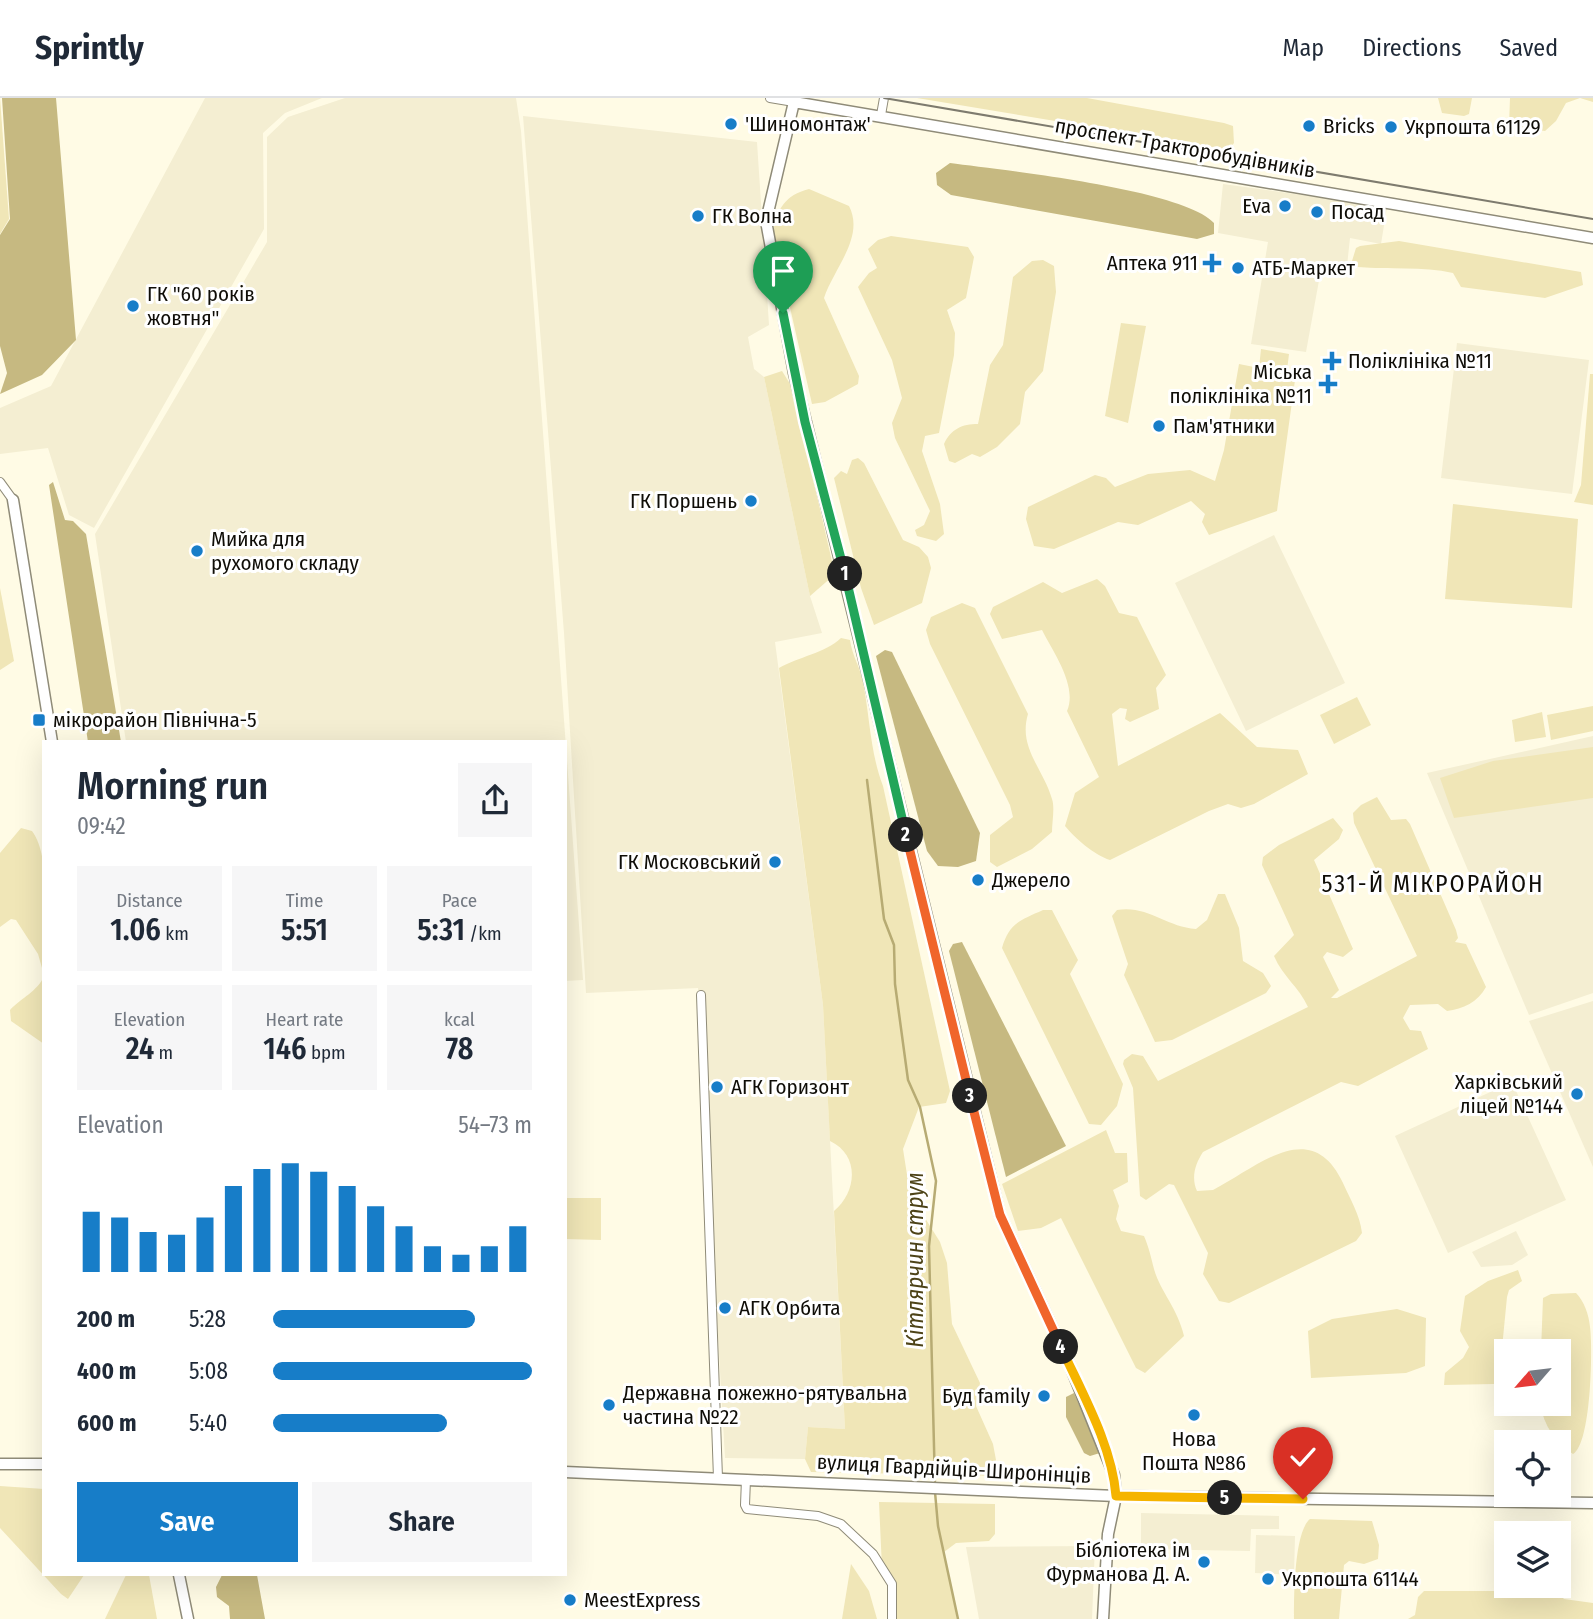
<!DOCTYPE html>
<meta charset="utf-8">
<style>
:root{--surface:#fff;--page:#f6f6f7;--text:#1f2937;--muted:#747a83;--line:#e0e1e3;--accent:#177dc8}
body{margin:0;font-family:"Fira Sans Condensed",sans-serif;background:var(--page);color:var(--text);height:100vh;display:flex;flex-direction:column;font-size:26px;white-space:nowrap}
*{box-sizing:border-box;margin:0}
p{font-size:23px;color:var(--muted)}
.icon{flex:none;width:38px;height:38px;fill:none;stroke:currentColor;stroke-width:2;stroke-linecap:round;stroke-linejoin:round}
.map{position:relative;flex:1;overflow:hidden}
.sheet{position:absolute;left:42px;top:642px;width:525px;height:836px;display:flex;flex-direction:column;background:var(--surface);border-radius:0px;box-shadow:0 7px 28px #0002}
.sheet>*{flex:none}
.needle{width:46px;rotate:242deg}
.controls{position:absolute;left:1494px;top:1241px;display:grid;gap:14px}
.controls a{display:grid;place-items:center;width:77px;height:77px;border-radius:0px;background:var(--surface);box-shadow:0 7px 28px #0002;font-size:35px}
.pin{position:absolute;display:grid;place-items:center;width:60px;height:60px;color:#fff;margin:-72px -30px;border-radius:50% 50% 50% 0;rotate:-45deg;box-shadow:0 0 7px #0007}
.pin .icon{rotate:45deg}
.km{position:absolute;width:35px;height:35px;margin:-18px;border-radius:50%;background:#222;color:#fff;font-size:19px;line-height:35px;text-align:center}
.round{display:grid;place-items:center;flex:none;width:74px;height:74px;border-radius:0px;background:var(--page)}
.summary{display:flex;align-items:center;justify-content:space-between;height:119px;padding:0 35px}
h1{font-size:38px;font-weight:600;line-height:52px}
.metrics{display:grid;grid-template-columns:repeat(3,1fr);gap:10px;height:119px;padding:7px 35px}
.metrics div{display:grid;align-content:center;border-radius:0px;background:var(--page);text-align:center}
.metrics b{font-size:30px;font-weight:600}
.metrics small{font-size:19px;font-weight:400}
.metrics p{font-size:19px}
.chart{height:196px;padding:14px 35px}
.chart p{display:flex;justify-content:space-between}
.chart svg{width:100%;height:126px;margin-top:7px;stroke:var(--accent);stroke-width:6}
.cta{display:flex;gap:14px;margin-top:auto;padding:14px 35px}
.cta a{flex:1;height:80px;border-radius:0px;background:var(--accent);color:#fff;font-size:28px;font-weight:600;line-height:80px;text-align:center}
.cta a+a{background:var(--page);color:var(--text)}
ul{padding:0 35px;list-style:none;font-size:23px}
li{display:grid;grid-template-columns:112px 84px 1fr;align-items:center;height:52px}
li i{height:18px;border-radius:9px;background:var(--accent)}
header{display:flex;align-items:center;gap:42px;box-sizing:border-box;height:98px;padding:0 35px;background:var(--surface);border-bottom:2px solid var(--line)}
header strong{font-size:33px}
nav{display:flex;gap:38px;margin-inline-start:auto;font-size:24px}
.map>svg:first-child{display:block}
.built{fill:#f4eed2}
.green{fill:#f0e6b7}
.forest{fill:#c6b981}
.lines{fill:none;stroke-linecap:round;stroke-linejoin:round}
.stream{stroke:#b7ab73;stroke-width:2.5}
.street-casing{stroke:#8f8b78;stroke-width:10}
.secondary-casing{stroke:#8f8b78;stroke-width:13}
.street{stroke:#fff;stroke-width:8}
.secondary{stroke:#fff;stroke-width:10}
.tram{stroke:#7e7b6e;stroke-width:2}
.split-1-casing{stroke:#fff;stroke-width:14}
.split-2-casing{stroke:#fff;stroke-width:14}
.split-3-casing{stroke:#fff;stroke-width:14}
.split-4-casing{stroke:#fff;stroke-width:14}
.split-5-casing{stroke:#fff;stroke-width:14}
.split-6-casing{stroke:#fff;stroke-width:14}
.split-1{stroke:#22a559;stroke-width:9}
.split-2{stroke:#22a559;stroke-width:9}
.split-3{stroke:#f0652b;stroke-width:9}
.split-4{stroke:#f0652b;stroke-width:9}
.split-5{stroke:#f5b400;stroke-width:9}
.split-6{stroke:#f5b400;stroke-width:9}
.poi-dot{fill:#177dc8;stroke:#fff;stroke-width:2.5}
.labels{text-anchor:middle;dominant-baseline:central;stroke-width:6;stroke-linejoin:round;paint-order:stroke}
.poi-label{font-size:21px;fill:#0f0d07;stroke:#fff;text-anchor:start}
.street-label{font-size:21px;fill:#0f0d07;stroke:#fff}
.water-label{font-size:23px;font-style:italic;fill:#4d4317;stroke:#fff}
.quarter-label{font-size:24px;letter-spacing:2px;fill:#0f0d07;stroke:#fff}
</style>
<header>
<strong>Sprintly</strong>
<nav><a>Map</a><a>Directions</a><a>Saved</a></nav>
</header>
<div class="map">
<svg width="1593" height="1521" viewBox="0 0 1593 1521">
<rect width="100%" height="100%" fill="#fffbe5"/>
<!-- built -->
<g class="built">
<path d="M205 0H322L285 15 263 35 264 131 94 430 69 417 48 350 0 356V310L51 288Z"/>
<path d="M345 0H516L521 33 583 882 565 883V644H126L95 436 267 144V39L288 19Z"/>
<path d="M523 18 757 44 769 227 748 239 754 271 764 279 810 498 822 535 775 544 823 907 845 1331 808 1329 805 1361 725 1360 698 890 586 895 564 535Z"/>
<path d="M1223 86 1387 109 1381 146 1350 140 1347 168 1322 166 1306 254 1251 246 1268 144 1218 135Z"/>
<path d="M1457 245 1589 262 1572 396 1441 380Z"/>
<path d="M1274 437 1345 585 1246 633 1175 485Z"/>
<path d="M1593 638V895L1529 917 1427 675Z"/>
<path d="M1593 903V1069L1529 923Z"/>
<path d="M1512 984 1566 1102 1448 1155 1395 1038Z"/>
<path d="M1516 1133 1528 1157 1512 1167 1481 1169 1472 1154Z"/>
<path d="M1141 1415 1279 1418V1431H1251L1250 1453 1141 1451Z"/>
<path d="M1256 1437 1295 1438 1294 1477 1255 1475Z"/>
<path d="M1095 1448 1092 1521H979L966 1449Z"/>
</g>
<!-- green -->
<g class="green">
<path d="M0 0 9 121 0 136Z"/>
<path d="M917 0H1087L1224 25 1233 28 1234 45 1230 50 1224 51Z"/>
<path d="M1438 0H1472L1469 16 1464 18 1442 15Z"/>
<path d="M1510 0H1593V4L1580 0 1566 5 1556 23 1545 33 1509 28Z"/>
<path d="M809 91 849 108C865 139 834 170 824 200L859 278 858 286 825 304 812 306 773 135C777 111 785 97 809 91Z"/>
<path d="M891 138 968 149 974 159 966 200 947 212 955 235 954 257 939 335 925 338 922 353 940 406 944 436 936 443 917 438 915 432 924 427 930 413 895 340 892 325 902 300 892 262 858 189 869 175 877 170 868 151 878 142Z"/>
<path d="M1399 143 1581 174 1583 187 1545 200 1461 189 1453 175C1422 168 1389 172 1358 169L1352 163 1356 150 1360 148Z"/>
<path d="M1043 162 1054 168 1056 194 1043 273 1025 294 1020 326 997 349 980 359 972 356 955 365 949 363 944 346C951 331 962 326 978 326L990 267 1003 247 1013 179 1032 163Z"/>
<path d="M1121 225 1146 228 1128 325 1105 318Z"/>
<path d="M1261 251 1289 256 1286 280 1295 282 1277 413 1209 437 1202 424 1205 416 1191 403 1138 427 1118 424 1054 451 1034 448 1026 421 1028 409 1095 377 1106 380 1115 389 1148 376 1190 372 1215 383 1224 352 1239 266 1259 270Z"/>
<path d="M782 273 792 289 834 472 833 478 810 498 764 279Z"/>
<path d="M1590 276H1593V407L1574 404 1581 387Z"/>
<path d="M858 360 864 365 903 442 919 449 928 459 931 470 922 505 874 527 861 490 834 380 841 373 847 376 852 362Z"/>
<path d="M1453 406 1578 421 1572 510 1445 501Z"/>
<path d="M1097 481 1105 488 1119 515 1137 519 1166 577 1156 590 1159 611 1130 624 1125 621 1127 611 1120 610 1112 616 1118 668 1220 615 1257 649 1298 652 1308 676 1254 706 1241 710 1228 706 1209 713 1110 762C1094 757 1075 740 1065 728L1075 695 1099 679 1067 613C1078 588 1053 554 1042 532L1002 541 990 516 993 509 1043 484 1062 495Z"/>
<path d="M0 490 14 563 0 572Z"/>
<path d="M962 505 975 510 1028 616C1018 650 1043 670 1052 701 1055 710 1052 724 1052 734L1032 751 997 769 990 764V737L1013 719 1010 707 930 546 926 532 931 519Z"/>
<path d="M841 540 850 542C852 557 860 569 863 584 870 620 870 654 883 688L950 993 946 1005 919 1009 903 1051 910 1096 940 1144 947 1165 952 1226 980 1285 976 1308 993 1346 996 1362 989 1378H1006L811 1374 805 1361 808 1329 845 1331 834 1113C857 1094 860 1057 830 1043L823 907 779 570C798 559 825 555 841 540Z"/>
<path d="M1357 599 1371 627 1334 646 1320 617Z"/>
<path d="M1593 608V633L1551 642 1547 617Z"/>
<path d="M1542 614 1546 639 1515 644 1512 622Z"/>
<path d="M1593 649V700L1454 720 1440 680 1493 663Z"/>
<path d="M1377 699 1391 722 1406 721 1410 726 1456 832 1458 840 1455 844 1466 846 1486 889C1478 904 1463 911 1447 913L1438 906 1410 907 1403 920 1410 932 1421 933 1428 951 1358 988 1341 984 1203 1054C1195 1066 1191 1080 1197 1093L1213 1092C1258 1069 1311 1017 1343 1085 1350 1101 1360 1117 1362 1135L1356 1143 1229 1205 1219 1203 1203 1176 1208 1155 1174 1087 1169 1086 1146 1102 1140 1098 1133 990 1123 966 1124 962 1132 956 1143 958 1158 983 1308 909C1299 889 1283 879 1274 858L1294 837 1262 767 1263 759 1279 747 1333 720 1343 732 1339 741 1314 762 1353 851 1343 859 1327 854 1323 859 1339 892 1331 900H1337L1417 858 1354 725 1353 715 1361 707Z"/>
<path d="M21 730 32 733C53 760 44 841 44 877L38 856 16 822 11 821 0 829V755Z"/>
<path d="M1218 796H1225L1239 830 1243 863 1263 875 1271 888 1266 895 1172 942 1155 944 1124 877 1128 866 1112 818 1117 812C1148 807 1166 829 1196 831L1207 822Z"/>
<path d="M1043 812H1052L1078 862 1070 876 1123 986 1117 1008 1101 1027 1089 1026 1002 850C1009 825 1021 822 1043 812Z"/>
<path d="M44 878V946L11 923 10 912C21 900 38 893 44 878Z"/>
<path d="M1106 1032 1115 1055H1127L1128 1084 1113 1092 1119 1108 1116 1121 1121 1133 1144 1138C1149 1150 1151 1159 1154 1171 1160 1193 1178 1211 1184 1238L1145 1275 1136 1270 1061 1120 1041 1130 1018 1133 1002 1086Z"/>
<path d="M565 1100H601V1142L565 1141Z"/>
<path d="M1518 1172 1522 1183 1509 1192 1507 1199 1499 1281 1494 1286 1444 1287 1445 1275 1463 1260 1469 1249 1460 1233 1465 1198 1488 1183Z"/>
<path d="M1576 1195C1584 1203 1589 1217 1590 1229 1593 1251 1591 1347 1573 1356 1555 1345 1544 1327 1540 1306H1559V1253H1541L1543 1200 1551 1196Z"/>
<path d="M1397 1211 1426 1220 1425 1268 1406 1275 1311 1280 1308 1233 1332 1221Z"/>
<path d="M0 1388 44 1391V1477H84L68 1501 61 1496 0 1430Z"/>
<path d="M879 1404 995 1406V1436L989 1443 956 1445 944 1454 957 1521H892V1486L882 1470Z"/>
<path d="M1310 1421 1372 1423 1379 1447 1378 1461 1364 1466 1349 1463 1344 1467 1339 1521H1294C1294 1499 1294 1434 1310 1421Z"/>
<path d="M851 1466 869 1493 877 1521H842Z"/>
<path d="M126 1477H149L157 1521H105Z"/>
<path d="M1424 1493H1556L1564 1501 1593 1505V1521H1408L1415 1517 1418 1499Z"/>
</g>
<!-- forest -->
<g class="forest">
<path d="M2 0H56L76 242 42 277 0 296 7 275 0 248V137L10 121Z"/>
<path d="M950 65C1002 72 1183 91 1214 125V136L1197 141 951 97 937 87 936 75Z"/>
<path d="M53 384 65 422 73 423 86 436 121 644H88L49 387Z"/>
<path d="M885 552 892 554 980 735 976 763 958 769 938 768 927 753 876 558Z"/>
<path d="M962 844 1066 1048 1006 1079 949 853 953 846Z"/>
<path d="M1074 1295 1100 1355 1090 1358 1084 1355 1066 1319V1299Z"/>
<path d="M222 1477H257L265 1521H230L229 1508 217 1499 216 1489Z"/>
</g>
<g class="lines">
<!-- stream -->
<g class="stream">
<path d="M867 682 884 821 894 847 895 886 908 982 920 1009 936 1083 929 1148 935 1388"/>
<path d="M935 1394 938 1428 958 1521"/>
</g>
<defs>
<g id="street">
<path d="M770 0 794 4"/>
<path d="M881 17 884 0"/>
<path d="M0 384 13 402"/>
<path d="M701 897 718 1380"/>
<path d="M746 1381 745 1407 747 1411 818 1418 841 1426 873 1456 892 1486V1521"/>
</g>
<g id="secondary">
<path d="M13 402 52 644"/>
<path d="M0 1366H44"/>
<path d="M565 1374 1116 1398 1593 1405"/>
<path d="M179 1477 188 1521"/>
<path d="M1103 1521 1108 1436 1116 1398 1114 1377 1071 1270 1000 1117 794 275 766 123 794 4 1593 140"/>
</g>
</defs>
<!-- street casing -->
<use href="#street" class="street-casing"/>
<!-- secondary casing -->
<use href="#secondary" class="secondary-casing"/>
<!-- street -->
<use href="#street" class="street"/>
<!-- secondary -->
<use href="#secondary" class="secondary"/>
<!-- tram -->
<path class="tram" d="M884 0 1593 121"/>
</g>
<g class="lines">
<defs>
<path id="split-1" d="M783 215 805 324 845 476"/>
<path id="split-2" d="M845 476 906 737"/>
<path id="split-3" d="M906 737 970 998"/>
<path id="split-4" d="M970 998 1000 1117 1061 1249"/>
<path id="split-5" d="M1061 1249C1082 1295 1112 1347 1116 1398L1225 1400"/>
<path id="split-6" d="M1225 1400 1303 1401"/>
</defs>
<!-- split-1 casing -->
<use href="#split-1" class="split-1-casing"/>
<!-- split-2 casing -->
<use href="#split-2" class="split-2-casing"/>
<!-- split-3 casing -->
<use href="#split-3" class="split-3-casing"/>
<!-- split-4 casing -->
<use href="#split-4" class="split-4-casing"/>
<!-- split-5 casing -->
<use href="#split-5" class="split-5-casing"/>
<!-- split-6 casing -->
<use href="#split-6" class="split-6-casing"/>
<!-- split-1 -->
<use href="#split-1" class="split-1"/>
<!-- split-2 -->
<use href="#split-2" class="split-2"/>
<!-- split-3 -->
<use href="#split-3" class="split-3"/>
<!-- split-4 -->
<use href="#split-4" class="split-4"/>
<!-- split-5 -->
<use href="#split-5" class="split-5"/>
<!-- split-6 -->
<use href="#split-6" class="split-6"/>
</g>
<!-- markers -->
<g class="poi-dot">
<circle cx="731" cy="26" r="7"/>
<circle cx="1309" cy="28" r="7"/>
<circle cx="1391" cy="29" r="7"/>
<circle cx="1285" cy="108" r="7"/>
<circle cx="1317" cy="114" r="7"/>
<circle cx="698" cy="118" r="7"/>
<path d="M1208.5 154.5h7v7h7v7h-7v7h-7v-7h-7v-7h7z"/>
<circle cx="1238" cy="170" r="7"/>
<circle cx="133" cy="208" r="7"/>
<path d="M1328.5 252.5h7v7h7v7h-7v7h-7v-7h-7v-7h7z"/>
<path d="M1324.5 275.5h7v7h7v7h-7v7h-7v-7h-7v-7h7z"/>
<circle cx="1159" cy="328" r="7"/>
<circle cx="751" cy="403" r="7"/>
<circle cx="197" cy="453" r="7"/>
<rect x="32" y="615" width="14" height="14" rx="3.5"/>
<circle cx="775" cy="764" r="7"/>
<circle cx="978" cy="782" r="7"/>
<circle cx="717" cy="989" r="7"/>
<circle cx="1577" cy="996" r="7"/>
<circle cx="725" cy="1210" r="7"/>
<circle cx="1044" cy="1298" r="7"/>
<circle cx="609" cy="1307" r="7"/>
<circle cx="1194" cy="1317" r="7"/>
<circle cx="1204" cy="1464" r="7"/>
<circle cx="1268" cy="1481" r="7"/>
<circle cx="570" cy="1502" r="7"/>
</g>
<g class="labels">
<!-- poi labels -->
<g class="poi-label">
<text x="745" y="26">'Шиномонтаж'</text>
<text x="1323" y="28">Bricks</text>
<text x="1405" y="29">Укрпошта 61129</text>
<text x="1271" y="108" text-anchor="end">Eva</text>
<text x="1331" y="114">Посад</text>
<text x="712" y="118">ГК Волна</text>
<text x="1198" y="165" text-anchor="end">Аптека 911</text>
<text x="1252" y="170">АТБ-Маркет</text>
<text x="147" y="196">ГК "60 років<tspan x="147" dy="24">жовтня"</tspan></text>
<text x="1348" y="263">Поліклініка №11</text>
<text x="1312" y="274" text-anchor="end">Міська<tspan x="1312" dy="24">поліклініка №11</tspan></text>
<text x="1173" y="328">Пам'ятники</text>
<text x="737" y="403" text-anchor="end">ГК Поршень</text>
<text x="211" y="441">Мийка для<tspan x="211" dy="24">рухомого складу</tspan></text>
<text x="53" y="622">мікрорайон Північна-5</text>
<text x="761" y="764" text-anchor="end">ГК Московський</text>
<text x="992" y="782">Джерело</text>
<text x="1563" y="984" text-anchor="end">Харківський<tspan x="1563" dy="24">ліцей №144</tspan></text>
<text x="731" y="989">АГК Горизонт</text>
<text x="739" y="1210">АГК Орбита</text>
<text x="623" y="1295">Державна пожежно-рятувальна<tspan x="623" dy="24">частина №22</tspan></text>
<text x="1030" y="1298" text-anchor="end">Буд family</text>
<text x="1194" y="1341" text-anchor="middle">Нова<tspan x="1194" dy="24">Пошта №86</tspan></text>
<text x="1190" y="1452" text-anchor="end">Бібліотека iм<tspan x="1190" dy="24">Фурманова Д. А.</tspan></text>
<text x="1282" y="1481">Укрпошта 61144</text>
<text x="584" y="1502">MeestExpress</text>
</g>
<!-- street labels -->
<g class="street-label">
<text transform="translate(1185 50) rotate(10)">проспект Тракторобудівників</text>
<text transform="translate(954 1371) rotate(3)">вулиця Гвардійців-Широнінців</text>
</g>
<!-- water labels -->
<g class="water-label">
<text transform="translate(915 1162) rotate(-90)">Кітлярчин струм</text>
</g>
<!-- quarter labels -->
<g class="quarter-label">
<text x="1433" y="786">531-Й МІКРОРАЙОН</text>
</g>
</g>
</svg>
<div class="controls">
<a><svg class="needle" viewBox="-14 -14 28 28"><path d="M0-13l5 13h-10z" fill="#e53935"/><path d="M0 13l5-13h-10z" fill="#747a83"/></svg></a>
<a><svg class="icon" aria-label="locate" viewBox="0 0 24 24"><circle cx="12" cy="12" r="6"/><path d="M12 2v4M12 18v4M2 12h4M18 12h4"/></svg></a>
<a><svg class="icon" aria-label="layers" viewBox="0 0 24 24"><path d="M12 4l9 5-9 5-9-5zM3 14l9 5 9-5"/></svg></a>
</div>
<div class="pin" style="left:783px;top:215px;background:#1e9e55"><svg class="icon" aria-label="arrive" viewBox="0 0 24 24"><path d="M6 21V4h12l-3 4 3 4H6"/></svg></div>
<div class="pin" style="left:1303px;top:1401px;background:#d93025"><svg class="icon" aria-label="check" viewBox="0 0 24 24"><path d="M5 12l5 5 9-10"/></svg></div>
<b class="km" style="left:845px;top:476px">1</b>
<b class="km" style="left:906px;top:737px">2</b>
<b class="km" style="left:970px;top:998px">3</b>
<b class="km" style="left:1061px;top:1249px">4</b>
<b class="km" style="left:1225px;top:1400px">5</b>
<section class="sheet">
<div class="summary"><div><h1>Morning run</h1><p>09:42</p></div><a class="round"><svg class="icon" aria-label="share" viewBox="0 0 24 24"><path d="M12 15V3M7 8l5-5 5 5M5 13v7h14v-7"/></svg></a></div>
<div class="metrics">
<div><p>Distance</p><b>1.06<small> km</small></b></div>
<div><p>Time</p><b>5:51</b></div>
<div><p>Pace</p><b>5:31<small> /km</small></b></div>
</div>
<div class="metrics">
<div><p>Elevation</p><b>24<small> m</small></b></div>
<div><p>Heart rate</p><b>146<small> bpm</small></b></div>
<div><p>kcal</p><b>78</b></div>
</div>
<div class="chart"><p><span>Elevation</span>54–73 m</p>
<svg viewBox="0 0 160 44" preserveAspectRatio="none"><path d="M5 44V23M15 44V25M25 44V30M35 44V31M45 44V25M55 44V14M65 44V8M75 44V6M85 44V9M95 44V14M105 44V21M115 44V28M125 44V35M135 44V38M145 44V35M155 44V28"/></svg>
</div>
<ul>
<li><b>200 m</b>5:28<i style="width:78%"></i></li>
<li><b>400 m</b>5:08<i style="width:100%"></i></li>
<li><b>600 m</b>5:40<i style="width:67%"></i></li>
</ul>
<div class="cta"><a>Save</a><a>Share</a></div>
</section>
</div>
